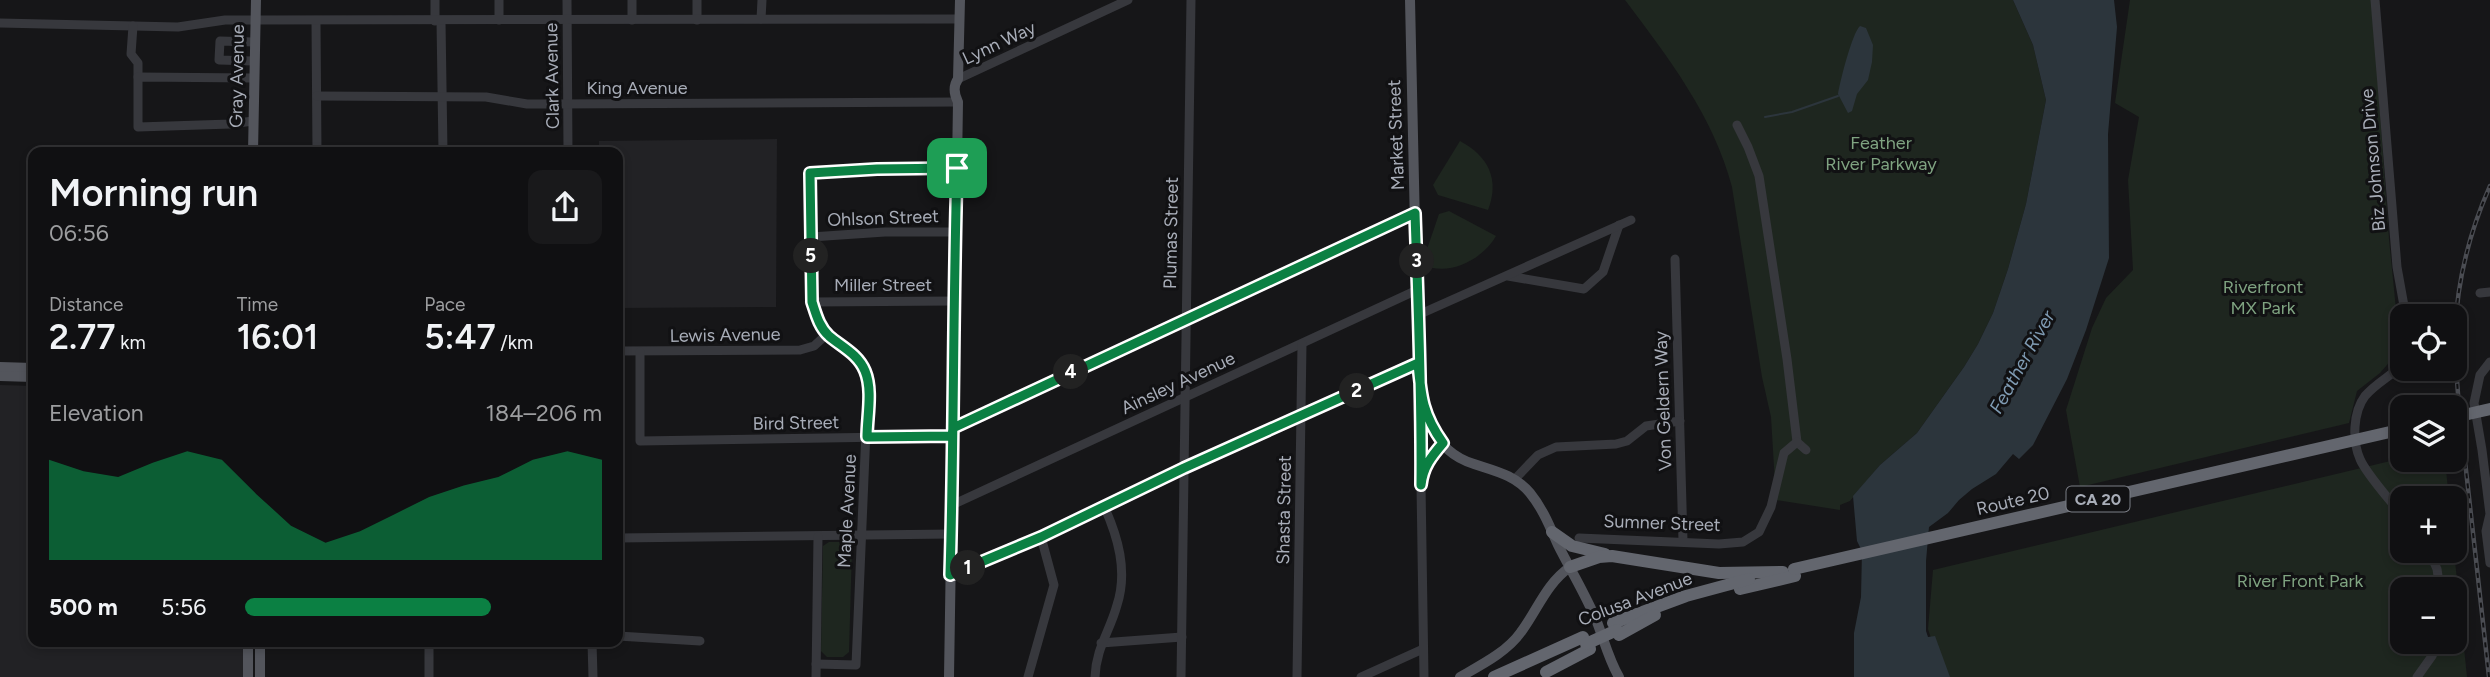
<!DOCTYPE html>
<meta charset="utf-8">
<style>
:root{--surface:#101012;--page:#19191b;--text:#f1f3f6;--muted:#9c9d9f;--line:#303032;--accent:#0b8043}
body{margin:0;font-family:Figtree,sans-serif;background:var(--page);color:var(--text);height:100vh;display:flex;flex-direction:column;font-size:26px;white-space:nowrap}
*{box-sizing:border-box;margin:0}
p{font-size:23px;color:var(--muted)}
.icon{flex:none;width:38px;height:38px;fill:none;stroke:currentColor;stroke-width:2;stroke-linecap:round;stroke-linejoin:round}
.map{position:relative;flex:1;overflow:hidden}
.drawer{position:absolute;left:28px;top:147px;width:595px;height:500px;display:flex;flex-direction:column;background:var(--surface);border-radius:14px;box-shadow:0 4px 10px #0003,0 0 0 2px var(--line)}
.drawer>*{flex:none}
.fabs{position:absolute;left:2390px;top:304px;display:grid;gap:14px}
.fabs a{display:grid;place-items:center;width:77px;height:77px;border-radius:14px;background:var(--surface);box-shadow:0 4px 10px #0003,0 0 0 2px var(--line);font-size:35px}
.pin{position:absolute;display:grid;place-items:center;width:60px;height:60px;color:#fff;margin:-30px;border-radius:14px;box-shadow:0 4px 10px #0006}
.km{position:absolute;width:35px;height:35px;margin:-18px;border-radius:50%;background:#222;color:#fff;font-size:19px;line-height:35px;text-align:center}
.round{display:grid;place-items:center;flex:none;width:74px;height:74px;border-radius:14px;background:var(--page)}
.head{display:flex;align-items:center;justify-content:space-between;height:119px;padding:0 21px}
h1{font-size:38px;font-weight:600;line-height:52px}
.metrics{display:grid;grid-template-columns:repeat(3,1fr);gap:10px;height:119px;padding:7px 21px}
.metrics div{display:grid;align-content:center}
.metrics b{font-size:35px;font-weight:600}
.metrics small{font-size:19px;font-weight:400}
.metrics p{font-size:19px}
.chart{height:196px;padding:14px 21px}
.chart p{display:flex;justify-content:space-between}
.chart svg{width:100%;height:126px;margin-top:7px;fill:var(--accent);opacity:.7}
ul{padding:0 21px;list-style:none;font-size:23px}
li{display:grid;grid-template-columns:112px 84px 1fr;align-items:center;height:52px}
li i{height:18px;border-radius:9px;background:var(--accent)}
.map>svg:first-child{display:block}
.built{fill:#222225}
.green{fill:#1e261f;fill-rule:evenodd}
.water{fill:#2c353c}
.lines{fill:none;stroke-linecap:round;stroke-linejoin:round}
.stream{stroke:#2c353c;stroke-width:2}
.minor{stroke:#37383d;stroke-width:9}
.major{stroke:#53555c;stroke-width:10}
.highway{stroke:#63666e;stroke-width:12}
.rail-casing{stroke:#4a4c52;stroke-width:4.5}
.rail{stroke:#111113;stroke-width:2;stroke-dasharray:5;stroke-linecap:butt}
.highway-bridge{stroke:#63666e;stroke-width:12}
.route-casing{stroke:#fff;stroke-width:14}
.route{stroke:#0b8043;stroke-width:9}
.labels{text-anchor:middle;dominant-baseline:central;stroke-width:6;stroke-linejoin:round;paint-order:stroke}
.shield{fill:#111113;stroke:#7b7e86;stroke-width:2}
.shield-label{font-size:16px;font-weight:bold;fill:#a8adb8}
.street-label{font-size:18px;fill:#a8adb8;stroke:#111113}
.park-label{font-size:18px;fill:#7fa381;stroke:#111113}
.water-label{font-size:19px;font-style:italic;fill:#7f9bb3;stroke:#111113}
</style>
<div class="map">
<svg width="2490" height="677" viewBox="0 0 2490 677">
<rect width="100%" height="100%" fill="#161618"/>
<!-- built -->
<g class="built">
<path d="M777 139 776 307 618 308V152H599V141Z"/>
<path d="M0 385 33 386V642H244L243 677H0Z"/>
</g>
<!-- green -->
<g class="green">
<path d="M1625 0H2013L2033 45 2046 100 2026 204 2008 269 1993 313 1978 344 1964 367 1917 433 1880 465 1850 501 1840 505V510L1776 500 1771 417 1762 377 1732 187C1714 117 1668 57 1625 0Z"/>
<path d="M2130 0H2372L2389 239 2400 350 2380 373 2357 391 2349 423 2080 487 2066 410 2092 328 2106 298 2133 270 2128 180 2139 117 2115 103Z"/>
<path d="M1460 141C1488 156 1500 179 1488 210L1438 195 1433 185Z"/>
<path d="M1449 211 1496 236C1483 259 1448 278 1422 264L1439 214Z"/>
<path d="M2403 458V460H2445L2449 499H2403V551H2454L2467 677H1944L1928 629 1933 570ZM2403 590H2455V642H2403Z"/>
<path d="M829 542H846L852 547 849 652 843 657H827L821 651 823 546Z"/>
</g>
<!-- water -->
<g class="water">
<path d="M2013 0H2114L2117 27 2108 134 2109 258 2086 330 2067 379 2033 445 2019 459 2013 454 1996 474 1972 489 1959 500 1948 513 1929 527 1926 561V631L1928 637 1935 636 1950 677H1854V633L1861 597 1862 551 1857 541 1853 496 1880 465 1917 433 1964 367 1978 344 1993 313 2008 269 2026 204 2046 100 2033 45Z"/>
<path d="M1860 26 1866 28 1873 45 1872 62 1868 80 1857 94 1852 111 1848 113 1838 94C1840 82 1852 33 1860 26Z"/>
</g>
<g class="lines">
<!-- stream -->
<path class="stream" d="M1765 117 1792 112 1838 96"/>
<!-- minor -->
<g class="minor">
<path d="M567 0 568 152"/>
<path d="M2375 0 2397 267 2406 317"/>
<path d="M761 19 762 0"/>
<path d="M499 20V0"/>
<path d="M632 20V0"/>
<path d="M697 20V0"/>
<path d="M435 21V0"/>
<path d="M441 21 443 152"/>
<path d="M316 22 317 152"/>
<path d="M0 23 178 27 225 20 959 19"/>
<path d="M133 26 131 54 138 63V77"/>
<path d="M253 61 219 60 220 41 254 42"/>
<path d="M958 79 1128 0"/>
<path d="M317 96 486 97 527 104H555L958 102"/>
<path d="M253 121 231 124 138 127V77L253 78"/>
<path d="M1737 125 1748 147 1759 176 1787 359 1797 442 1806 450"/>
<path d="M811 237 885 232H955"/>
<path d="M1675 259 1683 541"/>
<path d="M1508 276 1584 289 1603 272 1619 225"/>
<path d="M2480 293 2490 292"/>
<path d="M812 302 954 301"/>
<path d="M1418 315 1631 220"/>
<path d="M618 351 800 350 814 346 827 334"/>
<path d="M640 352V441L952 436"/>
<path d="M2490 362 2480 375 2474 403 2482 450 2490 514 2486 531 2490 563"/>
<path d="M2403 364C2391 376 2376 383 2365 396 2353 412 2352 441 2360 459 2366 474 2392 502 2403 517"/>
<path d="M1421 404V471"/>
<path d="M953 428 1415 213"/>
<path d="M1515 479 1538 455 1556 447 1616 444 1627 441 1646 426 1680 421"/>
<path d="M952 505 1417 290"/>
<path d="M618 538 951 534"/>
<path d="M1579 538 1719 544 1743 542 1759 532 1771 507 1784 453 1797 442"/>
<path d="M2429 551 2437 569 2440 590"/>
<path d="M950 575 1041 537 1184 468 1418 363"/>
<path d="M618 636 700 641"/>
<path d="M429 642V677"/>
<path d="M592 642 593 677"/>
<path d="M1101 643 1182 637"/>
<path d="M816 664 856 665 868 384C860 350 844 355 826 333 818 324 815 313 812 302L810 173 877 168H957"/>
<path d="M816 677 818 537"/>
<path d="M1028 677 1054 585 1041 537"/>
<path d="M1095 677C1096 648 1110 631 1117 605 1128 571 1118 537 1104 506"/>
<path d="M1181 677 1191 0"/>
<path d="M1297 677 1302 344"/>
<path d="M1361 677 1423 649"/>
<path d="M1424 677 1421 485C1423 467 1431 457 1443 444"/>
<path d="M2417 677 2432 656 2438 642"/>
</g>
<!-- major -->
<g class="major">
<path d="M1410 0 1418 363C1421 404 1428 450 1474 464 1495 471 1515 475 1530 493 1543 509 1550 527 1558 545 1571 571 1586 595 1597 622 1604 640 1609 660 1619 677"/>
<path d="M253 152 256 0"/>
<path d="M0 367 33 368"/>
<path d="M0 376 33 377"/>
<path d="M260 642V677"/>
<path d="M248 677V642"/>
<path d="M949 677 958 102C954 94 953 86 958 79L960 0"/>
<path d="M1460 677C1481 665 1507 652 1521 632 1538 609 1546 584 1570 567"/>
</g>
<!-- highway -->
<g class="highway">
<path d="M1552 532 1572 546 1605 554"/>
<path d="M1570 567 1599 557 1612 556 1719 573 1783 572"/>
<path d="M1740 589 1795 576"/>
<path d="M1613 623 1686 596 1749 579"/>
<path d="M1619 635 1655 615"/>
<path d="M1546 672 1590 649"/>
<path d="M1494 677 1583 637"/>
</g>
<defs>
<g id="rail">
<path d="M2455 333C2457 282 2469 233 2490 186"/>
<path d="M2455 354 2459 407 2489 677"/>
</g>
</defs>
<!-- rail casing -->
<use href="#rail" class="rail-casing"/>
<!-- rail -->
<use href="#rail" class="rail"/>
<!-- highway-bridge -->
<g class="highway-bridge">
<path d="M2455 417 2490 409"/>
<path d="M1794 569 2403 429"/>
<path d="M1586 644 1617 630"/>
</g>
</g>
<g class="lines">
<defs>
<path id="route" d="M957 168C953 304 954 440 950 575L1041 537 1184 468 1418 363C1421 397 1423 415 1443 443 1431 457 1423 467 1421 485 1422 394 1418 304 1415 213L953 428 952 436 867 437C867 417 873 390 865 371 858 354 842 347 829 336 819 327 816 314 812 302L810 173 877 169 957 168"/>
</defs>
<!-- route casing -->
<use href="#route" class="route-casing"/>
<!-- route -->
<use href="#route" class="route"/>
</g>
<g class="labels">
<!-- shield labels -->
<rect class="shield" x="2066.5" y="486.5" width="63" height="25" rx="5"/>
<g class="shield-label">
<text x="2098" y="499">CA 20</text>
</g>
<!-- street labels -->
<g class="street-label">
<text transform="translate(999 43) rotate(-25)">Lynn Way</text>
<text transform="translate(237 76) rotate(-89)">Gray Avenue</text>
<text transform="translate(552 76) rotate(-91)">Clark Avenue</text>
<text x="637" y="88">King Avenue</text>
<text transform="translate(1396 135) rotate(-92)">Market Street</text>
<text transform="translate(2373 160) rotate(-95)">Biz Johnson Drive</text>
<text transform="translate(883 218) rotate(-2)">Ohlson Street</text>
<text transform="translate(1171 233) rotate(-89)">Plumas Street</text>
<text x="883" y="285">Miller Street</text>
<text transform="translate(725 335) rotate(-1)">Lewis Avenue</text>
<text transform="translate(1178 383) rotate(-25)">Ainsley Avenue</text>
<text transform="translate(1663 401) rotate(-92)">Von Geldern Way</text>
<text transform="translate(796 423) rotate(-1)">Bird Street</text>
<text transform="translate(2013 501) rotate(-13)">Route 20</text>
<text transform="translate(1284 510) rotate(-89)">Shasta Street</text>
<text transform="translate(847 511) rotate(-87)">Maple Avenue</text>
<text transform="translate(1662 523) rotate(2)">Sumner Street</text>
<text transform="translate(1635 599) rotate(-21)">Colusa Avenue</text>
</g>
<!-- park labels -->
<g class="park-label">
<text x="1881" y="143">Feather<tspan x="1881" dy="21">River Parkway</tspan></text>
<text x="2263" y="287">Riverfront<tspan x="2263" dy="21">MX Park</tspan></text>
<text x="2300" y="581">River Front Park</text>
</g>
<!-- water labels -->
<g class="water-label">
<text transform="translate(2022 362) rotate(-61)">Feather River</text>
</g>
</g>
</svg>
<div class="fabs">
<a><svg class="icon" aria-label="locate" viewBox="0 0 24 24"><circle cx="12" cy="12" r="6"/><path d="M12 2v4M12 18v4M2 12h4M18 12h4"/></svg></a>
<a><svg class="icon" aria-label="layers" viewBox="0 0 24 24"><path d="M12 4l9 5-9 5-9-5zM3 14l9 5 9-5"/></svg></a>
<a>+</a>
<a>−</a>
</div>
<div class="pin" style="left:957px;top:168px;background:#1e9e55"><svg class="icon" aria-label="arrive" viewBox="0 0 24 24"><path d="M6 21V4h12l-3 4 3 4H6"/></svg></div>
<b class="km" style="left:968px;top:568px">1</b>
<b class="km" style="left:1357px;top:391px">2</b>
<b class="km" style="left:1417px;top:261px">3</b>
<b class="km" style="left:1071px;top:372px">4</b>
<b class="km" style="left:811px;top:256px">5</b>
<section class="drawer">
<div class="head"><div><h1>Morning run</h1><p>06:56</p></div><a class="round"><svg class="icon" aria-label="share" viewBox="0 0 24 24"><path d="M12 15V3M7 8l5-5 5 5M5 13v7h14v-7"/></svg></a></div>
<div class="metrics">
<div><p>Distance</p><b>2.77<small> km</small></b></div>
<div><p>Time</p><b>16:01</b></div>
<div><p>Pace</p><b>5:47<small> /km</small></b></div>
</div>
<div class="chart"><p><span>Elevation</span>184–206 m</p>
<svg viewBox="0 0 160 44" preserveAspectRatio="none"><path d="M0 44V9L10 13L20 15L30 10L40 6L50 9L60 21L70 32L80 38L90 34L100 28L110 22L120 18L130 15L140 9L150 6L160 9V44z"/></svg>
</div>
<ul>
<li><b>500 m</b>5:56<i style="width:69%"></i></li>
</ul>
</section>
</div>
